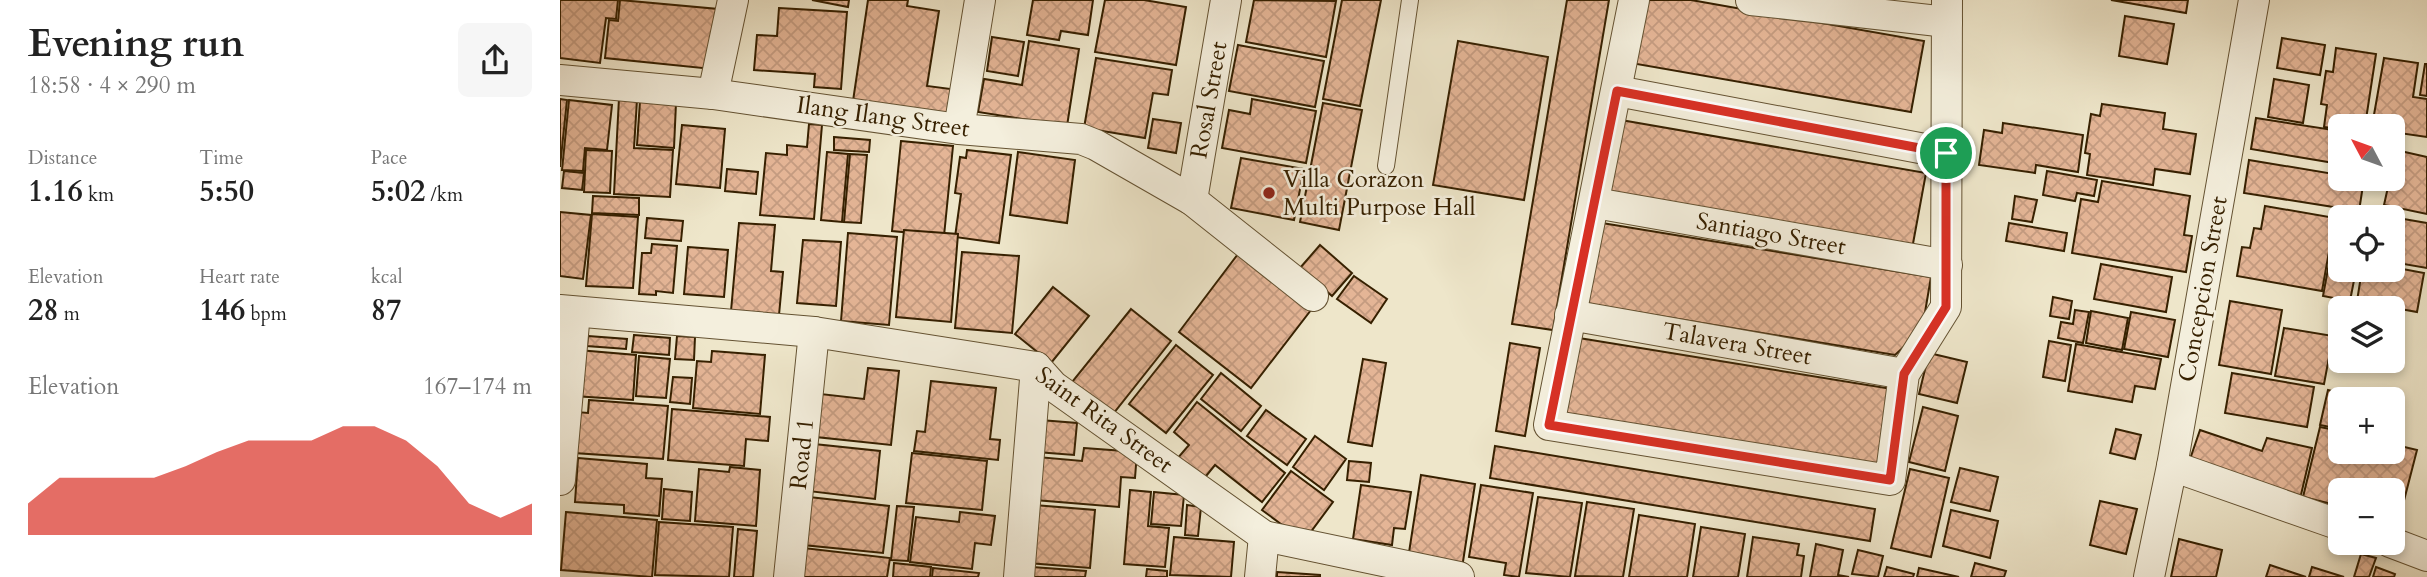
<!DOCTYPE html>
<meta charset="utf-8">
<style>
:root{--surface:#fff;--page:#f6f6f6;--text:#222;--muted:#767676;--accent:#d93025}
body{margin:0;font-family:Cardo,serif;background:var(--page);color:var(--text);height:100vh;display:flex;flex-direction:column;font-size:26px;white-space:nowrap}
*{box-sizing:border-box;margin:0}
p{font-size:23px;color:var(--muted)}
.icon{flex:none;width:38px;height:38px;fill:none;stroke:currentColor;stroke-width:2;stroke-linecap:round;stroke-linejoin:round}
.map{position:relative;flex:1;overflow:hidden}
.sheet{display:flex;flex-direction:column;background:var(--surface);width:560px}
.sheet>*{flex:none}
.needle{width:46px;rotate:311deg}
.controls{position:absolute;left:1768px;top:114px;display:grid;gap:14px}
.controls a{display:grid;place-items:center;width:77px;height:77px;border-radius:10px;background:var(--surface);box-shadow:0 4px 10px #0003;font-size:35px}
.pin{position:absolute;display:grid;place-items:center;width:60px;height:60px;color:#fff;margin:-30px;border:4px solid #fff;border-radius:50%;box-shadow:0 2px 7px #0007}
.round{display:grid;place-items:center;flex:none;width:74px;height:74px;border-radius:10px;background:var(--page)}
.headline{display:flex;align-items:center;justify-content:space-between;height:119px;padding:0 28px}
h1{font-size:38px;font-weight:700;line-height:52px}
.metrics{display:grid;grid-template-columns:repeat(3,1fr);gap:10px;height:119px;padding:7px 28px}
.metrics div{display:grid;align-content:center}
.metrics b{font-size:30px;font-weight:700}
.metrics small{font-size:19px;font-weight:400}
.metrics p{font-size:19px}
.chart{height:196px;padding:14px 28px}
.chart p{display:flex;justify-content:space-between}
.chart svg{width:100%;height:126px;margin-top:7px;fill:var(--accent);opacity:.7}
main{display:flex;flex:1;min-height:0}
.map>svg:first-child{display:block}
.building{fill:url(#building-cross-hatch);stroke:#362000;stroke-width:2}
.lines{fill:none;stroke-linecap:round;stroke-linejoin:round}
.service-casing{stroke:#645232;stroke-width:18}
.minor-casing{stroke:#645232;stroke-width:32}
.service{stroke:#f4efdd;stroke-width:16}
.minor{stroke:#f4efdd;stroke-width:30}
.route-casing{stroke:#fff;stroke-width:14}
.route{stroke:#d93025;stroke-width:9}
.poi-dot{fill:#8f2418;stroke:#f4efdd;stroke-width:2.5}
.labels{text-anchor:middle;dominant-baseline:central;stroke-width:5;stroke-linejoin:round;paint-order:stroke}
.street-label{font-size:24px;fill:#362000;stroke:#f4efdd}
.poi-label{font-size:24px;fill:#362000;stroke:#f4efdd;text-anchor:start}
</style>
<main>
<section class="sheet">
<div class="headline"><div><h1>Evening run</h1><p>18:58 · 4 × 290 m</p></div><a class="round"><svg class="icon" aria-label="share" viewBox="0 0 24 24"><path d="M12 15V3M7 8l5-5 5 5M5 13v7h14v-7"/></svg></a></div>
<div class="metrics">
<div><p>Distance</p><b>1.16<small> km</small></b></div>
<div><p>Time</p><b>5:50</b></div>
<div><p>Pace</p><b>5:02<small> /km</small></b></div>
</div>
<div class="metrics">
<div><p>Elevation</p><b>28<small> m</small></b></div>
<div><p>Heart rate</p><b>146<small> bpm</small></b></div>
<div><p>kcal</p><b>87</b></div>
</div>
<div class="chart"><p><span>Elevation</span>167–174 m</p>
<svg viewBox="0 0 160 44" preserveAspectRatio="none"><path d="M0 44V33L10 24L20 24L30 24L40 24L50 20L60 15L70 11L80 11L90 11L100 6L110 6L120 11L130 20L140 33L150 38L160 33V44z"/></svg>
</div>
</section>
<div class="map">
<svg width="1867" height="577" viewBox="0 0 1867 577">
<defs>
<pattern id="building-cross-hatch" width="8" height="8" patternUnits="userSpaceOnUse" patternTransform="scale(1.75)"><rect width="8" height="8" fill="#e4b596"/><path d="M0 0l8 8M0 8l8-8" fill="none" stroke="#c49b80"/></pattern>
</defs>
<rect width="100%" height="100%" fill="#eee6ca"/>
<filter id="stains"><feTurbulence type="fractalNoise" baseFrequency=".00286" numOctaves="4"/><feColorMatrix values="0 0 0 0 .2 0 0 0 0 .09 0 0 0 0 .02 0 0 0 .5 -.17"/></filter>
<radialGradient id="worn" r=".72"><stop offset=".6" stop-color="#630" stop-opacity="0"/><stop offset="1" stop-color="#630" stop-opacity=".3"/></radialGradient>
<!-- building -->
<g class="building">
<path d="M0 0H58L56 19 46 18 40 63 0 58Z"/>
<path d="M60 0 158 9 152 69 45 58 49 20 58 21Z"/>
<path d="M252 0H289L288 7Z"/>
<path d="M308 0H348L347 6 379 11 367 86 391 89 387 115 293 101Z"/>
<path d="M473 0H533L528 35 501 31 499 40 467 35Z"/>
<path d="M545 0H584L626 7 616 65 535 52Z"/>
<path d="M694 0 776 1 766 57 686 42Z"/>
<path d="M782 0H821L800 106 763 99Z"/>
<path d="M1007 0H1049L993 330 952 324Z"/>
<path d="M1083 0H1131L1364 41 1351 112 1071 63Z"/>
<path d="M1551 0H1628L1626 13Z"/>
<path d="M219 8 287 12 281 89 254 87 255 74 194 70 197 35 217 36Z"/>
<path d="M1565 16 1614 24 1607 64 1559 56Z"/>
<path d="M432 37 464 42 458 76 427 71Z"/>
<path d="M1722 38 1765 45 1760 75 1717 68Z"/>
<path d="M469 41 519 49 507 126 418 112 424 79 462 85Z"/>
<path d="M898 41 988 57 964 200 873 185Z"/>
<path d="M678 45 764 61 755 107 669 91Z"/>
<path d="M1776 48 1816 54 1805 126H1780V129L1764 127 1767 105 1761 104 1766 71 1773 72Z"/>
<path d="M536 58 612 70 608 95 593 93 585 138 524 128Z"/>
<path d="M1824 58 1858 63 1853 97 1867 99V137L1832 132V126H1812Z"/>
<path d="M1865 64H1867V96L1860 95Z"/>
<path d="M1714 79 1749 85 1743 123 1708 117Z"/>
<path d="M59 98 77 100 74 148 113 150 110 197 54 194Z"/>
<path d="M0 99 7 100 0 167Z"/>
<path d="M692 99 756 111 746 163 662 148 669 110 690 114Z"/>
<path d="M9 100 52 105 47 150 25 148 23 171 2 170Z"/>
<path d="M80 101 116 103 114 148 77 145Z"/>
<path d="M763 103 802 110 779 230 740 222Z"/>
<path d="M1542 104 1605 113 1603 129 1636 134 1630 174 1595 169 1593 185 1527 175 1530 154 1525 153 1531 114 1540 116Z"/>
<path d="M1696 118 1780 131V164L1691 149Z"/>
<path d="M593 119 621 123 616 153 588 148Z"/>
<path d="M1061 120 1366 173 1352 249 1047 197Z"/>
<path d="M1443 123 1523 135 1518 172 1476 165 1475 173 1419 165 1424 130 1442 133Z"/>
<path d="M249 124 262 125 254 219 200 215 206 153 227 155V145L247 147Z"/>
<path d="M122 125 165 129 160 188 116 184Z"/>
<path d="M274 137 310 140 309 152 274 150Z"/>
<path d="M341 141 393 146 384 236 332 231Z"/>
<path d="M26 150 52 151 50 193 24 192Z"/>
<path d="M407 150 451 155 439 243 395 237 401 194 395 193 400 157 406 158Z"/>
<path d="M1836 150 1867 157V214L1824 205 1830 178H1832Z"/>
<path d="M267 152 288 154 282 222 261 220Z"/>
<path d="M458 152 515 160 507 223 450 215Z"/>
<path d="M290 154 307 155 301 223 284 222Z"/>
<path d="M681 158 744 169 734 220 671 208Z"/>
<path d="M1689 160 1780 175V178L1804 179 1799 211 1684 193Z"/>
<path d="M167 169 198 172 196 194 165 191Z"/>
<path d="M4 171 24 173 22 190 2 188Z"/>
<path d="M1487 171 1537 180 1534 196 1517 193 1515 201 1483 195Z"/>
<path d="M1542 181 1630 196 1624 235 1632 236 1626 272 1512 253 1521 199 1538 202Z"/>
<path d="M33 196 79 198V215L32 213Z"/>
<path d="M1455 196 1477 200 1472 222 1452 219Z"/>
<path d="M1705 206 1775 218 1762 291 1677 276 1682 247 1690 248 1694 228 1701 229Z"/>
<path d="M0 212 31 215 23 279 0 276Z"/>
<path d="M32 214 78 217 73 288 26 286Z"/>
<path d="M1832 217 1867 223V268L1832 262Z"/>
<path d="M87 218 123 221 121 241 85 238Z"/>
<path d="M179 223 215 225 211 271 223 272 219 315 171 311Z"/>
<path d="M1042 223 1371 277 1362 330 1335 355 1028 304Z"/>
<path d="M1449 223 1507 233 1504 251 1446 241Z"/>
<path d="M344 230 398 234 391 322 336 317Z"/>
<path d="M288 233 337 237 329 325 281 321Z"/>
<path d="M243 240 281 242 276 306 237 303Z"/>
<path d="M92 244 117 246 113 293 96 291V295L79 294 82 253H91Z"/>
<path d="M760 245 792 273 772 296 740 268Z"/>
<path d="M128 247 168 250 164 297 124 294Z"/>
<path d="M1772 247 1780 248V270H1796L1790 301 1763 296Z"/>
<path d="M402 252 459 256 452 333 395 328Z"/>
<path d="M678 254 751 310 691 388 619 332Z"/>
<path d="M1541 264 1612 277 1606 312 1534 299Z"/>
<path d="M1832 267 1864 273 1857 312 1797 301 1802 270H1832Z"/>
<path d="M794 276 827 299 811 323 777 299Z"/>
<path d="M493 287 529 316 491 363 455 334Z"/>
<path d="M1493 297 1512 301 1509 319 1490 316Z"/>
<path d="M1670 301 1722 310 1711 374 1659 365Z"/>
<path d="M571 309 611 341 553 414 512 382Z"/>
<path d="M1515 310 1529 312 1523 343 1498 338 1501 322 1513 324Z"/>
<path d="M1531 311 1568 318 1562 350 1526 343Z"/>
<path d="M1571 312 1615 320 1608 357 1564 349Z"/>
<path d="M1724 328 1773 336 1764 384 1715 376Z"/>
<path d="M74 335 110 338 109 355 72 352Z"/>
<path d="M28 336 67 339 66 349 27 346Z"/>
<path d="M117 336 135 337 134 360 115 359Z"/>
<path d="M1019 338 1332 389 1319 465 1006 414Z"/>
<path d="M1489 341 1511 345 1505 381 1483 377Z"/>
<path d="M950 343 980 348 965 436 936 431Z"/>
<path d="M1516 344 1601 359 1595 389 1575 386 1572 402 1508 391Z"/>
<path d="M616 345 653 375 606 433 569 404Z"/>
<path d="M18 350 76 355 73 400 14 396Z"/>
<path d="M152 351 205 355 200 414 133 408 137 361 151 362Z"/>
<path d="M1369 353 1407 362 1397 403 1359 394Z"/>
<path d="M79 356 110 359 106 398 76 396Z"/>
<path d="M803 359 826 363 812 446 788 442Z"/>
<path d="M308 368 339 371 331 445 256 437 261 394 304 399Z"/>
<path d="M661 373 701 406 681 431 641 399Z"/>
<path d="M1672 373 1754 387 1747 427 1665 413Z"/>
<path d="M113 377 132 378 130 404 110 402Z"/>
<path d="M371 381 436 388 430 439 440 440 438 460 354 451 357 431 365 432Z"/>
<path d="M1768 390 1794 396V399H1780V429L1760 425Z"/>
<path d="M29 400 108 406 103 459 14 453 17 412 28 413Z"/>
<path d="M637 402 725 473 702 502 655 465 642 481 616 460 629 445 614 432Z"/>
<path d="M1363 407 1398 416 1385 471 1349 462Z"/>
<path d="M112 409 210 417 208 441 186 439 184 466 108 460Z"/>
<path d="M706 410 746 439 727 465 687 436Z"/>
<path d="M480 420 517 423 514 455 477 452Z"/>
<path d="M1760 427 1780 431V452H1832V444L1857 450 1839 520 1832 518V490H1780V506L1743 497Z"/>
<path d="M1556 429 1581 435 1575 459 1550 453Z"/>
<path d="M1640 430 1702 451 1707 438 1752 448 1740 499 1629 462Z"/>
<path d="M755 436 786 459 764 490 733 467Z"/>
<path d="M254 444 320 451 315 499 248 491Z"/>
<path d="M935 446 1315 509 1310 541 930 478Z"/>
<path d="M524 448 577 452 575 478 561 477 559 507 475 500 478 457 522 461Z"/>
<path d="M352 453 427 461 422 510 346 503Z"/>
<path d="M18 458 87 464 86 478 102 479 99 516 64 513V505L15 502Z"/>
<path d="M789 461 811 463 809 482 787 480Z"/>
<path d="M170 467 200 470 196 526 135 521 139 469 169 472Z"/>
<path d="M1400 468 1438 477 1430 511 1391 502Z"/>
<path d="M1350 469 1389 478 1371 557 1331 548Z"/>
<path d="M731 471 773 502 744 541 702 510Z"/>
<path d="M861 475 915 484 902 568 848 559Z"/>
<path d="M801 485 851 492 845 529 834 528 832 545 793 539Z"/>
<path d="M921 485 973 493 959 577 944 575 946 563 909 557Z"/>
<path d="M104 489 132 492 130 521 102 519Z"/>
<path d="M570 490 591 492 588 526 609 528 605 567 564 564Z"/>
<path d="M594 492 624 495 621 526 591 524Z"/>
<path d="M249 497 329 506 323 553 243 545Z"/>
<path d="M978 497 1022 503 1010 577 966 573Z"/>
<path d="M1540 501 1577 509 1566 554 1530 545Z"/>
<path d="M1027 502 1074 509 1063 577 1015 576Z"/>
<path d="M474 505 535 510 530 568 468 563Z"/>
<path d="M627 505 641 507 638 536 625 535Z"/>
<path d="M337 506 354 507 348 561 331 560Z"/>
<path d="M1391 510 1438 521 1430 558 1383 546Z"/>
<path d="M6 512 97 520 92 577 1 570Z"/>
<path d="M400 512 435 516 431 545 415 543 412 569 350 562 356 517 399 522Z"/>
<path d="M1079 515 1135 524 1127 577H1069Z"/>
<path d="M99 522 173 527 169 577 95 575Z"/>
<path d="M1141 527 1185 534 1178 577H1133Z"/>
<path d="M178 529 197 531 193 577H174Z"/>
<path d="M614 537 674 542 671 577 610 575Z"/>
<path d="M1193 537 1239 544 1237 555 1244 556 1241 577H1187Z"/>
<path d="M1619 539 1662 550 1656 577H1611Z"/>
<path d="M1256 544 1283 550 1278 575 1289 577H1250Z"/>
<path d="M235 547 330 558 327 577H231Z"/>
<path d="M1298 550 1323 556 1318 577 1292 574Z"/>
<path d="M1801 554 1816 558 1809 577H1794Z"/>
<path d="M334 563 371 567 370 577H333Z"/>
<path d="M1415 563 1446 571 1444 577H1411Z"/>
<path d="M1710 565 1746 577H1706Z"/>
<path d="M472 567 526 571 525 577H471Z"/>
<path d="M1327 567 1354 574 1353 577H1324Z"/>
<path d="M1752 567 1784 577H1749Z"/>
<path d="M1816 567 1835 574 1834 577H1813Z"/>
<path d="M373 568 419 573 418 577H372Z"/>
<path d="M1359 568 1399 577H1357Z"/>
<path d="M587 569 607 571V577H586Z"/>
<path d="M717 572 760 575V577H717Z"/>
</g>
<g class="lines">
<defs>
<path id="service" d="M826 166 850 0"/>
<g id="minor">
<path d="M1074 0 989 425 1330 480 1344 374 1386 307 1387 0"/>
<path d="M1191 0 1387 22"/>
<path d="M0 80 153 94 399 129 521 139 536 145 632 200 753 296"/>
<path d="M1057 91 1386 153"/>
<path d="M153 94 173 0"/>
<path d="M399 129 420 0"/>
<path d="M632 200 666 0"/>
<path d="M1035 203 1387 265"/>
<path d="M0 310 254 332 476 367 493 386 704 536 899 577"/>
<path d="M1010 315 1344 374"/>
<path d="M1612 466 1780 525"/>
<path d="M0 480 15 312"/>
<path d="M1830 542 1867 556"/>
<path d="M229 577 254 332"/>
<path d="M459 577 476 367"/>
<path d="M700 577 704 536"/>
<path d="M1589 577 1612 466 1694 0"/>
</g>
</defs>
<!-- service casing -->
<use href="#service" class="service-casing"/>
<!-- minor casing -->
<use href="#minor" class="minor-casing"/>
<!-- service -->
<use href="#service" class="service"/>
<!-- minor -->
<use href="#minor" class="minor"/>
</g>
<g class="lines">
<defs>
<path id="route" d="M1057 91 1386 153V307L1344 374 1330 480 989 425Z"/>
</defs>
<!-- route casing -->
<use href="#route" class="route-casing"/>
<!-- route -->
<use href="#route" class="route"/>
</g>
<!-- markers -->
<circle class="poi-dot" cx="709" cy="193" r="7"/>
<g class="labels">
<!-- street labels -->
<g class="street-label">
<text transform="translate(649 100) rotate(-80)">Rosal Street</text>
<text transform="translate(323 117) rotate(8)">Ilang Ilang Street</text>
<text transform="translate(1211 234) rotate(10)">Santiago Street</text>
<text transform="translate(1643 289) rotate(-80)">Concepcion Street</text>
<text transform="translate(1177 344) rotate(10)">Talavera Street</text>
<text transform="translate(544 420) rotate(36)">Saint Rita Street</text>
<text transform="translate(242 454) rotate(-84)">Road 1</text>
</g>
<!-- poi labels -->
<g class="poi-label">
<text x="723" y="179">Villa Corazon<tspan x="723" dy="28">Multi Purpose Hall</tspan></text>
</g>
</g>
<rect width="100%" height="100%" filter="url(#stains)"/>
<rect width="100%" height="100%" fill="url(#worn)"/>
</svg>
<div class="controls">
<a><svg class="needle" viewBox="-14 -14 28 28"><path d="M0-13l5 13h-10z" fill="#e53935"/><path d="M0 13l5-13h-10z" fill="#767676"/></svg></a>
<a><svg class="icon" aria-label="locate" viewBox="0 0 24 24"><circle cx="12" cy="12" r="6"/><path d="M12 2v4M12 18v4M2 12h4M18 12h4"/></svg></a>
<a><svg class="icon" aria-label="layers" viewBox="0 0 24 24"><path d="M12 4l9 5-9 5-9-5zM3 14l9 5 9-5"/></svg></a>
<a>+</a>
<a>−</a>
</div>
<div class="pin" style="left:1386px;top:153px;background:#1e9e55"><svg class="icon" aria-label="arrive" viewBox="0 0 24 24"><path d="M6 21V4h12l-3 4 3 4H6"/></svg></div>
</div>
</main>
